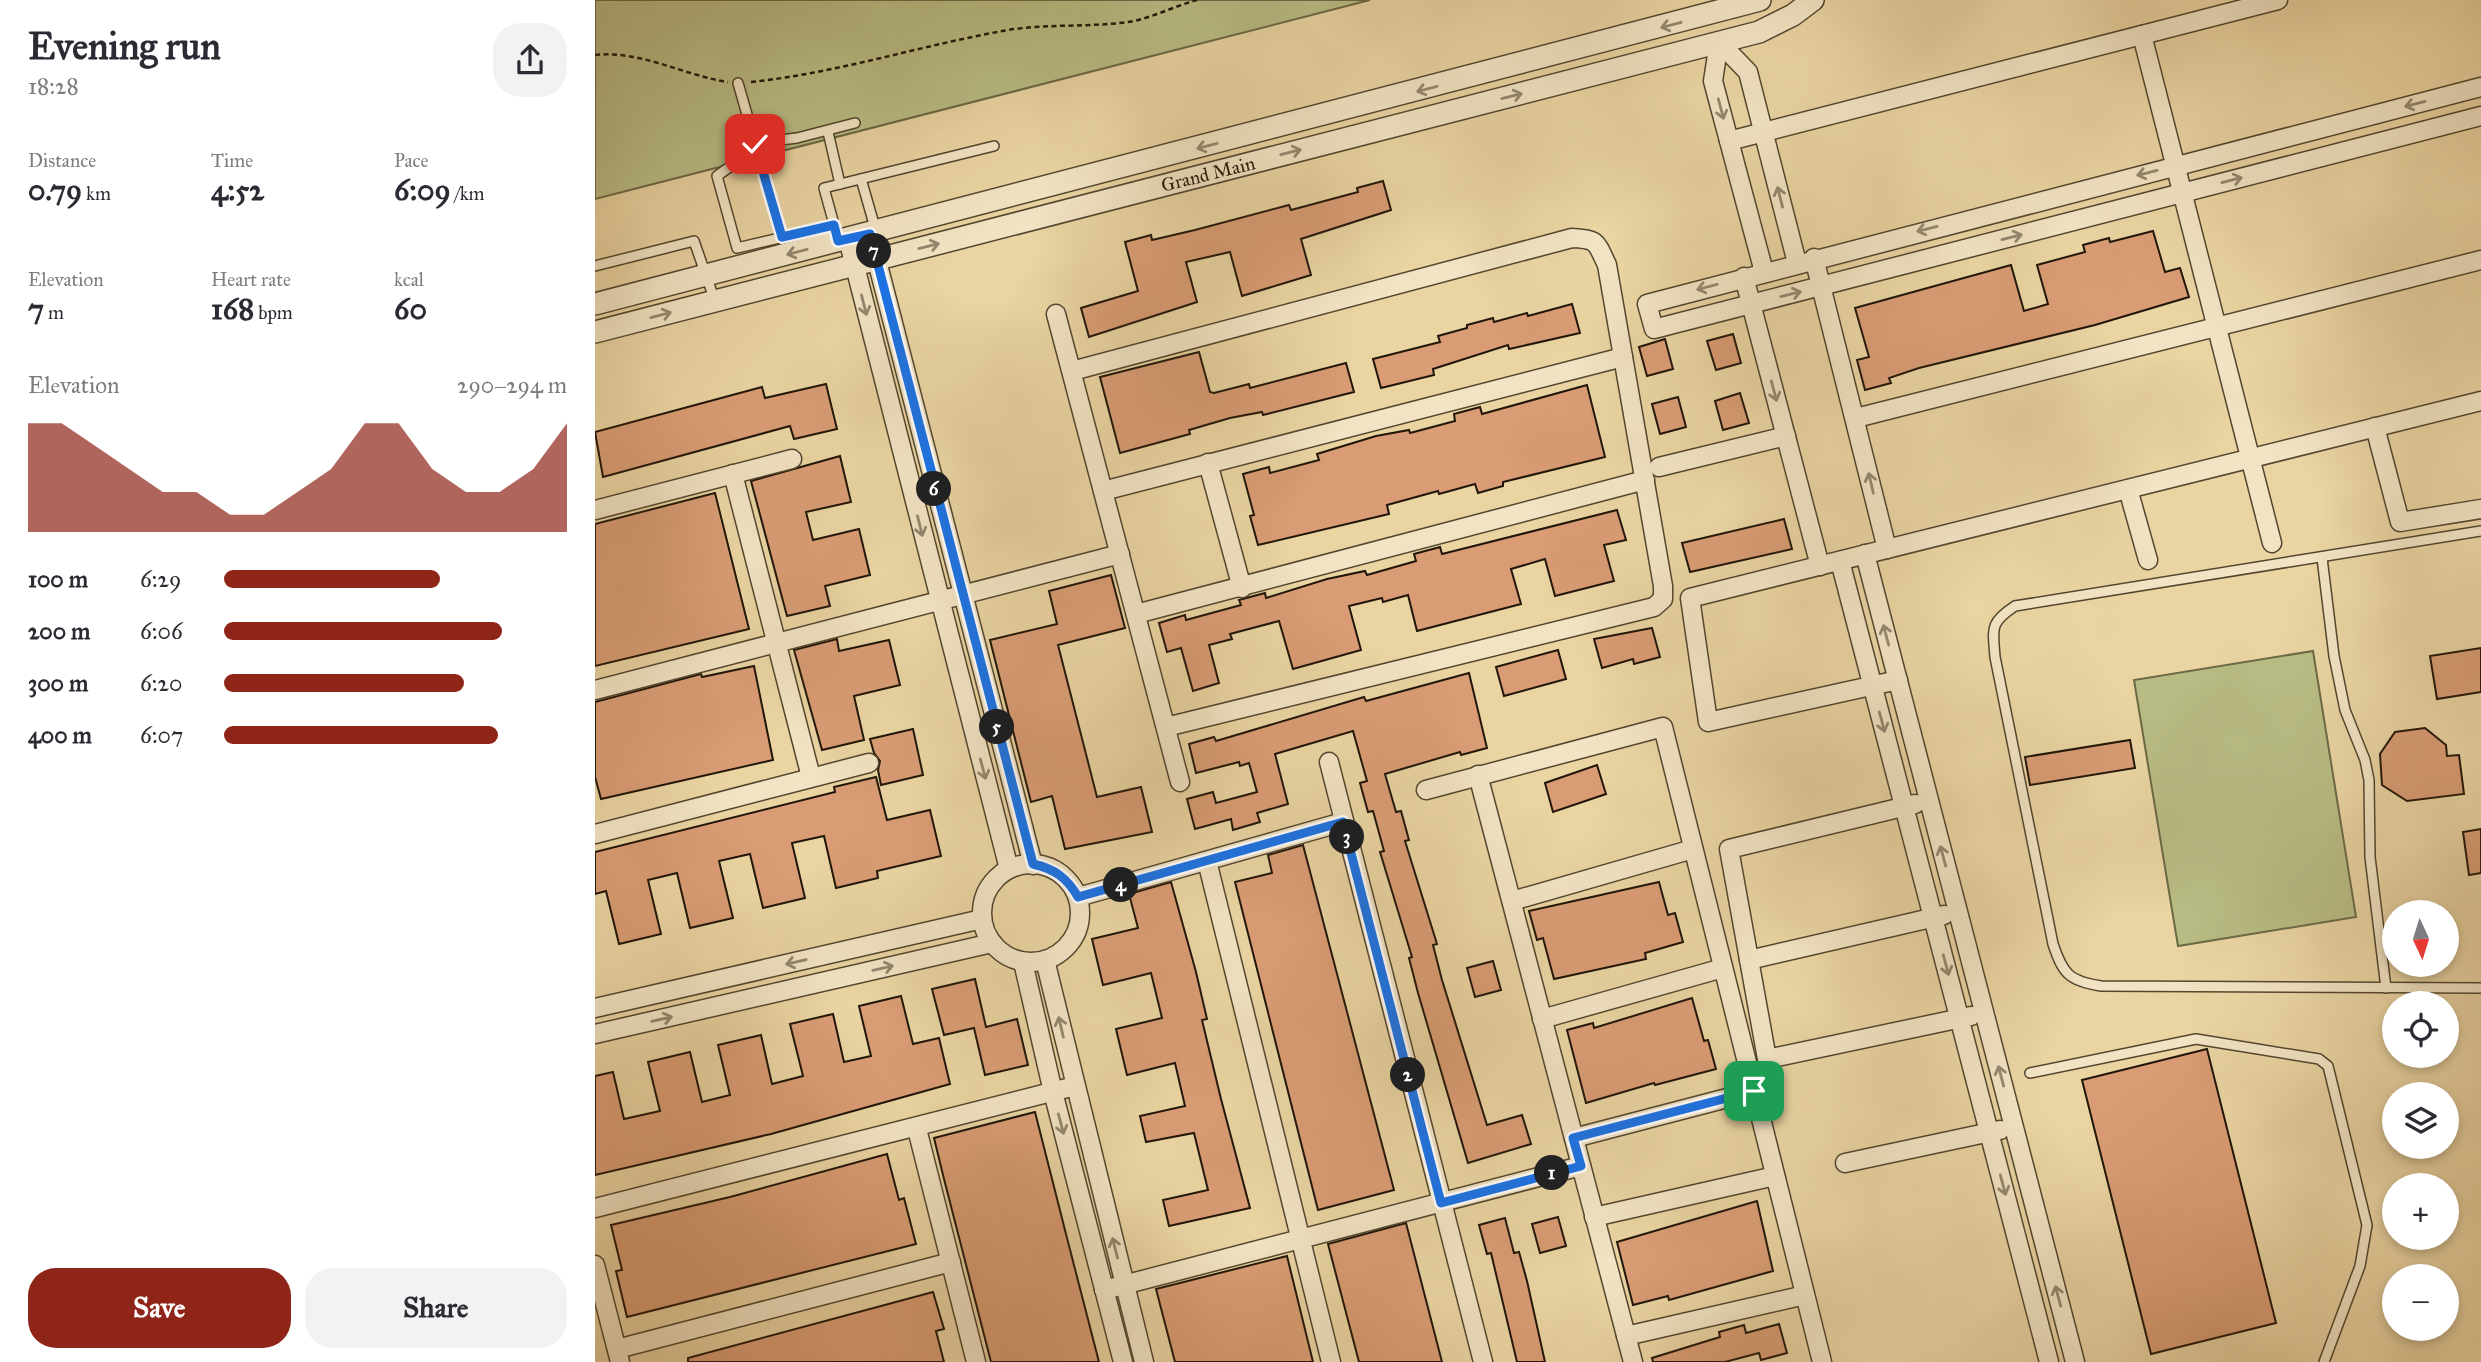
<!DOCTYPE html>
<meta charset="utf-8">
<style>
:root{--surface:#fff;--page:#f2f2f3;--text:#2b2b33;--muted:#7c7c81;--accent:#8f2418}
body{margin:0;font-family:"IM FELL Great Primer",serif;background:var(--page);color:var(--text);height:100vh;display:flex;flex-direction:column;font-size:26px;white-space:nowrap}
*{box-sizing:border-box;margin:0}
p{font-size:23px;color:var(--muted)}
.icon{flex:none;width:38px;height:38px;fill:none;stroke:currentColor;stroke-width:2;stroke-linecap:round;stroke-linejoin:round}
.map{position:relative;flex:1;overflow:hidden}
.sheet{display:flex;flex-direction:column;background:var(--surface);width:595px}
.sheet>*{flex:none}
.needle{width:46px;rotate:176deg}
.tools{position:absolute;left:1787px;top:900px;display:grid;gap:14px}
.tools a{display:grid;place-items:center;width:77px;height:77px;border-radius:50%;background:var(--surface);box-shadow:0 4px 10px #0003;font-size:35px}
.pin{position:absolute;display:grid;place-items:center;width:60px;height:60px;color:#fff;margin:-30px;border-radius:14px;box-shadow:0 4px 10px #0006}
.km{position:absolute;width:35px;height:35px;margin:-18px;border-radius:50%;background:#222;color:#fff;font-size:19px;line-height:35px;text-align:center}
.round{display:grid;place-items:center;flex:none;width:74px;height:74px;border-radius:28px;background:var(--page)}
.head{display:flex;align-items:center;justify-content:space-between;height:119px;padding:0 28px}
h1{font-size:38px;font-weight:700;line-height:52px}
.stats{display:grid;grid-template-columns:repeat(3,1fr);gap:10px;height:119px;padding:7px 28px}
.stats div{display:grid;align-content:center}
.stats b{font-size:30px;font-weight:700}
.stats small{font-size:19px;font-weight:400}
.stats p{font-size:19px}
.chart{height:196px;padding:14px 28px}
.chart p{display:flex;justify-content:space-between}
.chart svg{width:100%;height:126px;margin-top:7px;fill:var(--accent);opacity:.7}
.cta{display:flex;gap:14px;margin-top:auto;padding:14px 28px}
.cta a{flex:1;height:80px;border-radius:28px;background:var(--accent);color:#fff;font-size:28px;font-weight:700;line-height:80px;text-align:center}
.cta a+a{background:var(--page);color:var(--text)}
ul{padding:0 28px;list-style:none;font-size:23px}
li{display:grid;grid-template-columns:112px 84px 1fr;align-items:center;height:52px}
li i{height:18px;border-radius:9px;background:var(--accent)}
main{display:flex;flex:1;min-height:0}
.map>svg:first-child{display:block}
.green{fill:#b8bc84;stroke:#6c6946;stroke-width:2}
.building{fill:#d99c74;stroke:#211609;stroke-width:2}
.lines{fill:none;stroke-linecap:round;stroke-linejoin:round}
.service-casing{stroke:#53462f;stroke-width:12}
.minor-casing{stroke:#53462f;stroke-width:21}
.tertiary-casing{stroke:#53462f;stroke-width:24}
.path{stroke:#211609;stroke-width:2.5;stroke-dasharray:5 3.5;stroke-linecap:butt}
.service{stroke:#f1e3c3;stroke-width:9}
.minor{stroke:#f1e3c3;stroke-width:18}
.tertiary{stroke:#f1e3c3;stroke-width:21}
.oneway{stroke:#93876f}
.route-casing{stroke:#fff;stroke-width:14}
.route{stroke:#1a73e8;stroke-width:9}
.labels{text-anchor:middle;dominant-baseline:central;stroke-width:5;stroke-linejoin:round;paint-order:stroke}
.street-label{font-size:19px;fill:#211609;stroke:#f1e3c3}
</style>
<main>
<section class="sheet">
<div class="head"><div><h1>Evening run</h1><p>18:28</p></div><a class="round"><svg class="icon" aria-label="share" viewBox="0 0 24 24"><path d="M12 15V3M7 8l5-5 5 5M5 13v7h14v-7"/></svg></a></div>
<div class="stats">
<div><p>Distance</p><b>0.79<small> km</small></b></div>
<div><p>Time</p><b>4:52</b></div>
<div><p>Pace</p><b>6:09<small> /km</small></b></div>
</div>
<div class="stats">
<div><p>Elevation</p><b>7<small> m</small></b></div>
<div><p>Heart rate</p><b>168<small> bpm</small></b></div>
<div><p>kcal</p><b>60</b></div>
</div>
<div class="chart"><p><span>Elevation</span>290–294 m</p>
<svg viewBox="0 0 160 44" preserveAspectRatio="none"><path d="M0 44V6L10 6L20 14L30 22L40 30L50 30L60 38L70 38L80 30L90 22L100 6L110 6L120 22L130 30L140 30L150 22L160 6V44z"/></svg>
</div>
<ul>
<li><b>100 m</b>6:29<i style="width:63%"></i></li>
<li><b>200 m</b>6:06<i style="width:81%"></i></li>
<li><b>300 m</b>6:20<i style="width:70%"></i></li>
<li><b>400 m</b>6:07<i style="width:80%"></i></li>
</ul>
<div class="cta"><a>Save</a><a>Share</a></div>
</section>
<div class="map">
<svg width="1886" height="1362" viewBox="0 0 1886 1362">
<rect width="100%" height="100%" fill="#e9d4a2"/>
<filter id="stains"><feTurbulence type="fractalNoise" baseFrequency=".00286" numOctaves="4"/><feColorMatrix values="0 0 0 0 .2 0 0 0 0 .09 0 0 0 0 .02 0 0 0 .5 -.17"/></filter>
<radialGradient id="worn" r=".72"><stop offset=".6" stop-color="#630" stop-opacity="0"/><stop offset="1" stop-color="#630" stop-opacity=".3"/></radialGradient>
<!-- green -->
<g class="green">
<path d="M0 0H775L0 199Z"/>
<path d="M1718 651 1761 917 1583 946 1539 680Z"/>
</g>
<!-- building -->
<g class="building">
<path d="M788 181 796 210 706 239 716 275 647 296 635 252 591 262 602 302 494 337 486 308 543 291 530 242 556 235 557 240 600 230 694 205 696 210 763 192 762 188Z"/>
<path d="M1558 231 1570 272 1585 268 1594 297 1500 325 1324 368 1294 378 1296 383 1270 390 1262 360 1274 357 1260 308 1416 265 1429 311 1453 304 1442 265 1490 252 1488 245 1514 238 1515 242Z"/>
<path d="M977 304 985 333 914 349 913 345 838 369 839 375 786 388 778 359 845 342 843 336 872 328V325L898 318 899 322 932 313 933 316Z"/>
<path d="M1138 334 1146 363 1121 370 1112 341Z"/>
<path d="M1070 339 1078 369 1052 376 1044 347Z"/>
<path d="M604 352 615 392 619 393 654 384 655 388 751 363 759 392 668 415 667 412 635 418 594 430 595 434 525 453 505 377Z"/>
<path d="M231 384 242 429 199 439 195 426 8 477 0 432 167 387 170 398Z"/>
<path d="M992 385 1010 457 908 482V486L883 493 880 484 844 494 843 491 792 505 794 514 663 545 655 516 659 515 648 474 674 467 675 473 724 460 722 454 781 436 814 430 815 433 860 421 859 414 885 407 887 414Z"/>
<path d="M1145 393 1154 423 1128 430 1120 401Z"/>
<path d="M1083 397 1091 427 1065 434 1057 404Z"/>
<path d="M245 456 256 502 211 512 218 540 264 529 275 575 230 586 235 606 192 616 156 481Z"/>
<path d="M120 493 154 629 0 666V524Z"/>
<path d="M1022 510 1031 540 1009 545 1019 581 960 596 950 559 916 569 926 604 822 631 813 595 788 602 787 598 754 606 766 650 698 669 684 621 635 634 637 639 614 645 624 683 598 691 586 648 572 652 564 623 590 615 591 620 646 605 644 600 670 593 671 598 732 579 770 571 772 575 821 561 819 554 845 547 847 554Z"/>
<path d="M1189 519 1197 549 1095 572 1087 543Z"/>
<path d="M516 575 530 628 463 645 502 797 546 787 557 832 470 849 457 796 436 802 395 640 462 624 454 591Z"/>
<path d="M1057 628 1065 657 1039 664 1038 659 1007 668 999 639Z"/>
<path d="M242 639 244 651 294 640 305 685 259 696 269 740 227 750 199 650Z"/>
<path d="M1886 648V692L1842 699 1835 656Z"/>
<path d="M963 650 971 679 909 696 901 667Z"/>
<path d="M159 666 178 760 6 799 0 777V702L106 674 107 677Z"/>
<path d="M874 673 892 748 866 755 865 752 790 774 801 812 806 811 814 840 810 841 842 944 838 945 847 980 892 1125 927 1115 936 1144 873 1163 823 993 814 958 817 957 785 852 789 851 778 811 773 812 765 783 772 781 758 731 680 754 693 804 662 813 665 822 638 830 636 819 600 829 592 799 618 792 621 803 662 792 654 763 645 766 644 762 601 773 594 744 619 737 621 741 769 697 771 701Z"/>
<path d="M1830 728 1851 745 1852 756 1864 755 1869 794 1812 801 1787 785 1785 754 1800 732Z"/>
<path d="M318 729 328 775 286 785 283 770 285 761 279 753 275 739Z"/>
<path d="M1535 740 1540 768 1435 785 1430 757Z"/>
<path d="M1002 765 1011 794 958 812 950 783Z"/>
<path d="M281 777 292 820 335 810 346 856 282 871 283 878 241 888 229 836 197 843 210 898 168 908 155 854 124 861 138 918 95 928 82 873 53 880 66 934 24 944 11 891 0 894V852L240 792 239 787Z"/>
<path d="M1886 829V873L1874 875 1868 832Z"/>
<path d="M708 845 799 1190 723 1210 640 882 677 873 673 855Z"/>
<path d="M576 882 601 972 612 1019 607 1020 626 1099 655 1208 574 1226 568 1200 613 1190 599 1133 551 1142 545 1116 590 1106 580 1063 532 1075 521 1029 567 1018 556 973 508 985 497 939 543 928 534 894Z"/>
<path d="M1064 882 1073 915 1080 913 1088 942 1050 953 1051 959 959 979 948 938 942 940 934 911Z"/>
<path d="M898 961 906 990 880 997 872 968Z"/>
<path d="M380 979 391 1027 422 1019 433 1065 390 1075 379 1028 349 1035 337 989Z"/>
<path d="M306 996 318 1044 344 1038 355 1084 176 1134 0 1175V1076L18 1072 29 1119 65 1111 53 1062 95 1052 107 1102 135 1095 123 1045 166 1035 177 1084 208 1076 195 1024 238 1014 249 1062 276 1056 264 1006Z"/>
<path d="M1097 998 1109 1041 1113 1040 1121 1069 1060 1085 1059 1083 991 1103 972 1030 998 1023 999 1028Z"/>
<path d="M1612 1049 1681 1323 1556 1354 1487 1080Z"/>
<path d="M440 1112 472 1238 504 1362H396L349 1179 339 1138Z"/>
<path d="M292 1154 304 1200 309 1198 321 1244 32 1317 21 1271 27 1270 16 1225 135 1197Z"/>
<path d="M1162 1201 1178 1271 1074 1300 1073 1296 1038 1305 1022 1242Z"/>
<path d="M963 1217 971 1246 945 1253 937 1224Z"/>
<path d="M910 1218 919 1253 924 1252 932 1281 950 1362H922L896 1253 892 1254 884 1225Z"/>
<path d="M811 1223 847 1362H764L733 1244Z"/>
<path d="M692 1256 718 1362H580L561 1289Z"/>
<path d="M338 1292 349 1329 341 1331 349 1362H93V1358Z"/>
<path d="M1184 1324 1192 1353 1166 1360 1164 1353 1130 1362H1058L1057 1358 1125 1337 1124 1332 1149 1325 1151 1333Z"/>
</g>
<g class="lines">
<defs>
<g id="service">
<path d="M143 83 187 237"/>
<path d="M233 132 245 184"/>
<path d="M160 143 202 138 260 123"/>
<path d="M143 161 122 176 142 248 239 225"/>
<path d="M266 179 281 231"/>
<path d="M243 239 229 188 399 146"/>
<path d="M0 266 99 241 120 301"/>
<path d="M1886 531 1420 606C1394 623 1398 629 1400 657L1458 944C1468 974 1474 981 1506 986L1886 988"/>
<path d="M1727 558 1739 656 1750 710 1770 760 1774 780 1775 857 1791 988"/>
<path d="M1435 1073 1601 1039 1724 1059 1733 1066 1772 1225 1765 1266 1729 1362"/>
</g>
<g id="minor">
<path d="M1547 35 1677 543"/>
<path d="M1124 42 1153 72 1202 263"/>
<path d="M1124 42 1118 81 1169 272"/>
<path d="M1886 87 1052 304 1059 329 1886 116"/>
<path d="M1134 141 1683 0"/>
<path d="M275 234 438 865"/>
<path d="M253 239 414 869"/>
<path d="M1219 258 1292 549"/>
<path d="M1149 277 1225 566"/>
<path d="M461 314 585 782"/>
<path d="M477 371 977 238C1003 239 1001 242 1012 265L1068 586V599L1059 607 571 727"/>
<path d="M1261 418 1886 260"/>
<path d="M1780 427 1805 522 1886 509"/>
<path d="M613 463 647 588"/>
<path d="M1064 467 1191 436"/>
<path d="M138 474 216 777"/>
<path d="M1533 489 1553 560"/>
<path d="M508 491 1028 357"/>
<path d="M0 510 197 459"/>
<path d="M1270 554 1480 1362"/>
<path d="M1245 561 1454 1362"/>
<path d="M541 614 1050 480"/>
<path d="M1303 680 1113 722 1095 598 1886 401"/>
<path d="M0 690 525 554"/>
<path d="M734 762 888 1362"/>
<path d="M883 775 1038 1362"/>
<path d="M831 790 1068 727 1227 1362"/>
<path d="M1320 804 1134 849 1172 1059 1376 1016"/>
<path d="M0 834 274 763"/>
<path d="M612 861 736 1362"/>
<circle cx="436" cy="913" r="49"/>
<path d="M483 897 748 822"/>
<path d="M917 901 1098 849"/>
<path d="M450 960 549 1362"/>
<path d="M1154 960 1349 915"/>
<path d="M428 962 458 1092 528 1362"/>
<path d="M0 1008 387 919"/>
<path d="M947 1019 1128 968"/>
<path d="M0 1034 397 943"/>
<path d="M322 1129 381 1362"/>
<path d="M979 1138 1159 1091"/>
<path d="M1250 1163 1405 1130"/>
<path d="M0 1208 480 1086"/>
<path d="M999 1217 1180 1176"/>
<path d="M0 1265 25 1362"/>
<path d="M509 1290 986 1166"/>
<path d="M1031 1336 1210 1295"/>
<path d="M22 1349 356 1262"/>
</g>
<g id="tertiary">
<path d="M0 304 1165 0"/>
<path d="M0 332 1164 32 1198 15 1218 0"/>
</g>
</defs>
<!-- service casing -->
<use href="#service" class="service-casing"/>
<!-- minor casing -->
<use href="#minor" class="minor-casing"/>
<!-- tertiary casing -->
<use href="#tertiary" class="tertiary-casing"/>
<!-- path -->
<g class="path">
<path d="M0 55C46 50 87 75 133 82"/>
<path d="M156 82C243 73 327 45 413 30 450 24 488 27 525 23 552 21 576 7 602 0"/>
</g>
<!-- service -->
<use href="#service" class="service"/>
<!-- minor -->
<use href="#minor" class="minor"/>
<!-- tertiary -->
<use href="#tertiary" class="tertiary"/>
</g>
<!-- one-way arrows -->
<defs><path id="oneway-shaft" d="M-6 0H5M1.5-3L5.5 0L1.5 3" fill="none" stroke-width="1.6" stroke-linecap="round" stroke-linejoin="round" transform="scale(1.75)"/></defs>
<g class="oneway">
<use href="#oneway-shaft" transform="translate(1076 25) rotate(165)"/>
<use href="#oneway-shaft" transform="translate(832 89) rotate(165)"/>
<use href="#oneway-shaft" transform="translate(917 96) rotate(-14)"/>
<use href="#oneway-shaft" transform="translate(1820 104) rotate(166)"/>
<use href="#oneway-shaft" transform="translate(1126 109) rotate(75)"/>
<use href="#oneway-shaft" transform="translate(612 146) rotate(165)"/>
<use href="#oneway-shaft" transform="translate(696 152) rotate(-14)"/>
<use href="#oneway-shaft" transform="translate(1552 173) rotate(166)"/>
<use href="#oneway-shaft" transform="translate(1637 180) rotate(-14)"/>
<use href="#oneway-shaft" transform="translate(1185 197) rotate(-104)"/>
<use href="#oneway-shaft" transform="translate(1332 229) rotate(166)"/>
<use href="#oneway-shaft" transform="translate(1417 237) rotate(-14)"/>
<use href="#oneway-shaft" transform="translate(334 246) rotate(-14)"/>
<use href="#oneway-shaft" transform="translate(202 252) rotate(165)"/>
<use href="#oneway-shaft" transform="translate(1112 287) rotate(165)"/>
<use href="#oneway-shaft" transform="translate(1196 294) rotate(-14)"/>
<use href="#oneway-shaft" transform="translate(269 305) rotate(76)"/>
<use href="#oneway-shaft" transform="translate(66 315) rotate(-15)"/>
<use href="#oneway-shaft" transform="translate(1179 391) rotate(75)"/>
<use href="#oneway-shaft" transform="translate(1276 483) rotate(-103)"/>
<use href="#oneway-shaft" transform="translate(325 526) rotate(76)"/>
<use href="#oneway-shaft" transform="translate(1291 635) rotate(-105)"/>
<use href="#oneway-shaft" transform="translate(1287 722) rotate(75)"/>
<use href="#oneway-shaft" transform="translate(388 769) rotate(75)"/>
<use href="#oneway-shaft" transform="translate(1348 856) rotate(-105)"/>
<use href="#oneway-shaft" transform="translate(201 962) rotate(167)"/>
<use href="#oneway-shaft" transform="translate(1351 965) rotate(75)"/>
<use href="#oneway-shaft" transform="translate(288 968) rotate(-13)"/>
<use href="#oneway-shaft" transform="translate(67 1019) rotate(-13)"/>
<use href="#oneway-shaft" transform="translate(466 1027) rotate(-103)"/>
<use href="#oneway-shaft" transform="translate(1406 1076) rotate(-105)"/>
<use href="#oneway-shaft" transform="translate(466 1124) rotate(75)"/>
<use href="#oneway-shaft" transform="translate(1408 1185) rotate(75)"/>
<use href="#oneway-shaft" transform="translate(520 1248) rotate(-104)"/>
<use href="#oneway-shaft" transform="translate(1463 1296) rotate(-105)"/>
</g>
<g class="lines">
<defs>
<path id="route" d="M160 144 187 237 239 225 243 241 275 234 438 864C460 869 472 878 483 897L748 822 846 1203 986 1166 978 1138 1159 1091"/>
</defs>
<!-- route casing -->
<use href="#route" class="route-casing"/>
<!-- route -->
<use href="#route" class="route"/>
</g>
<g class="labels">
<!-- street labels -->
<g class="street-label">
<text transform="translate(613 174) rotate(-14)">Grand Main</text>
</g>
</g>
<rect width="100%" height="100%" filter="url(#stains)"/>
<rect width="100%" height="100%" fill="url(#worn)"/>
</svg>
<div class="tools">
<a><svg class="needle" viewBox="-14 -14 28 28"><path d="M0-13l5 13h-10z" fill="#e53935"/><path d="M0 13l5-13h-10z" fill="#7c7c81"/></svg></a>
<a><svg class="icon" aria-label="locate" viewBox="0 0 24 24"><circle cx="12" cy="12" r="6"/><path d="M12 2v4M12 18v4M2 12h4M18 12h4"/></svg></a>
<a><svg class="icon" aria-label="layers" viewBox="0 0 24 24"><path d="M12 4l9 5-9 5-9-5zM3 14l9 5 9-5"/></svg></a>
<a>+</a>
<a>−</a>
</div>
<div class="pin" style="left:1159px;top:1091px;background:#1e9e55"><svg class="icon" aria-label="arrive" viewBox="0 0 24 24"><path d="M6 21V4h12l-3 4 3 4H6"/></svg></div>
<div class="pin" style="left:160px;top:144px;background:#d93025"><svg class="icon" aria-label="check" viewBox="0 0 24 24"><path d="M5 12l5 5 9-10"/></svg></div>
<b class="km" style="left:957px;top:1173px">1</b>
<b class="km" style="left:813px;top:1075px">2</b>
<b class="km" style="left:752px;top:837px">3</b>
<b class="km" style="left:526px;top:885px">4</b>
<b class="km" style="left:402px;top:727px">5</b>
<b class="km" style="left:339px;top:489px">6</b>
<b class="km" style="left:279px;top:251px">7</b>
</div>
</main>
